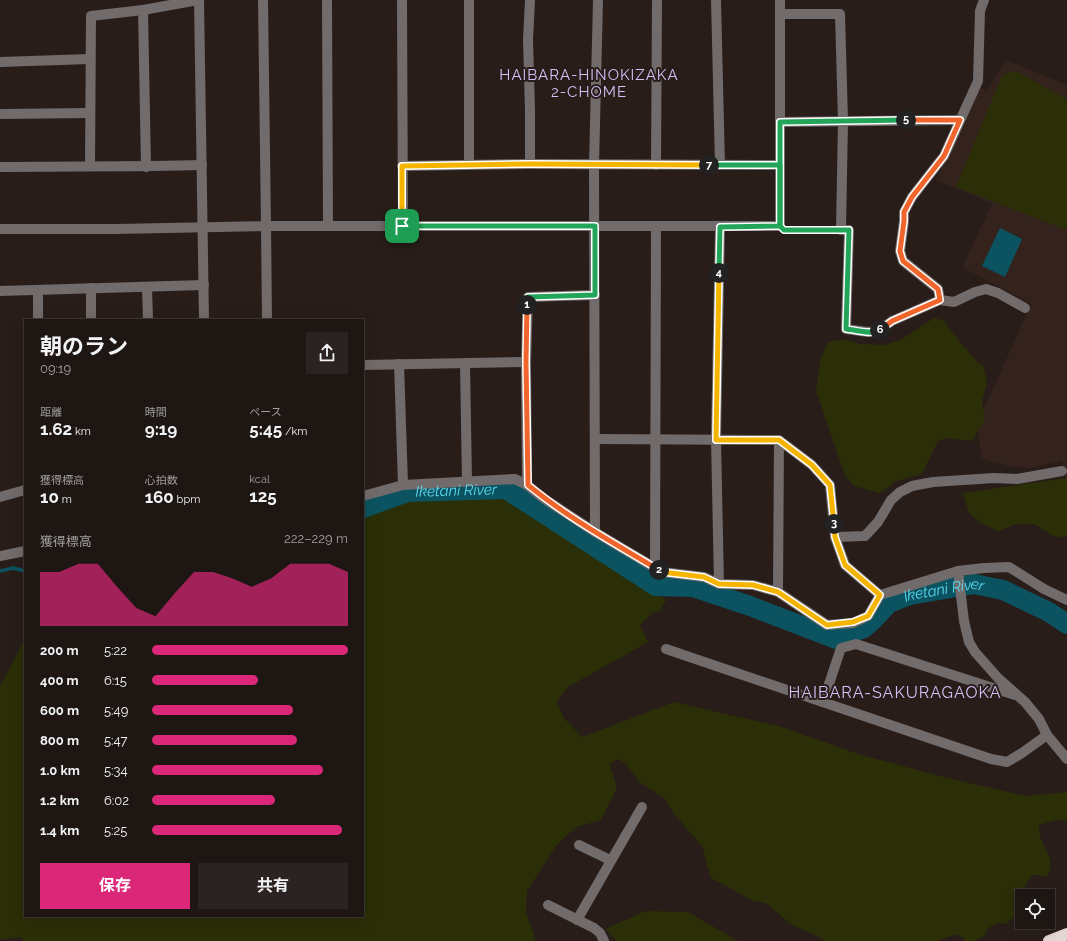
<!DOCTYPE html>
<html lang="ja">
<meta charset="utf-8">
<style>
:root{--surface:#1e1613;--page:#2b2321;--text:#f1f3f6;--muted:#a19fa0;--line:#3c3533;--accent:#db2777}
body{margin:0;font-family:Raleway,"Noto Sans JP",sans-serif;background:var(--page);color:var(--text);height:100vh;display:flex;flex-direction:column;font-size:15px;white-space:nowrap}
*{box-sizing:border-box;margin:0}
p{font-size:13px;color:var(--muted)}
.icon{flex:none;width:22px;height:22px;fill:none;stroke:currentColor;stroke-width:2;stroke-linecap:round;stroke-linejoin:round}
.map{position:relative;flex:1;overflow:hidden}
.panel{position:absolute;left:24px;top:319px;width:340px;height:598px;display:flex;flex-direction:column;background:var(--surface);border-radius:0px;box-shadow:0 4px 16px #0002,0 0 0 1px var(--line)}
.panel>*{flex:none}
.controls{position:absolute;left:1015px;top:889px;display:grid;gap:8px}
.controls a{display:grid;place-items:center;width:40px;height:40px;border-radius:0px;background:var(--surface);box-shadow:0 4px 16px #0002,0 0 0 1px var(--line);font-size:20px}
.pin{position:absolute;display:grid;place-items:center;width:34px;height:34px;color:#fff;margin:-17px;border-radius:8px;box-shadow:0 2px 6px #0006}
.km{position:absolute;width:20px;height:20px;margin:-10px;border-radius:50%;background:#222;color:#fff;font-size:11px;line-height:20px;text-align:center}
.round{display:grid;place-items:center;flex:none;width:42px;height:42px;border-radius:0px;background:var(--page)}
.summary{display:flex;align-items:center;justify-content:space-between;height:68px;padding:0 16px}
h1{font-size:22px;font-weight:700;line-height:30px}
.metrics{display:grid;grid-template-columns:repeat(3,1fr);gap:6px;height:68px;padding:4px 16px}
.metrics div{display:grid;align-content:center}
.metrics b{font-size:17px;font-weight:700}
.metrics small{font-size:11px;font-weight:400}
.metrics p{font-size:11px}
.chart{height:112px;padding:8px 16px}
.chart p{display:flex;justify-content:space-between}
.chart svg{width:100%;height:72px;margin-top:4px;fill:var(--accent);opacity:.7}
.cta{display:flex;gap:8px;margin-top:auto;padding:8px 16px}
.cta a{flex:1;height:46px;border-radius:0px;background:var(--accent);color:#fff;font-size:16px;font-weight:700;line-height:46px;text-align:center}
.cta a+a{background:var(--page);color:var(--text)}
ul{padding:0 16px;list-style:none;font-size:13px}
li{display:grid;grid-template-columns:64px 48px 1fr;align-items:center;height:30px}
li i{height:10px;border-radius:5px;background:var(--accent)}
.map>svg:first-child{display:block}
.built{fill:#34231d}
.green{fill:#2a2f07}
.water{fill:#0b5360}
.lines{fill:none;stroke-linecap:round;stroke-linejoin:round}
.stream{stroke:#0b5360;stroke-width:3.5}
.river{stroke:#0b5360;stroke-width:20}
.path{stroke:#665c59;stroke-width:2;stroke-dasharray:2 2;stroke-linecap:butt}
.minor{stroke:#726b6b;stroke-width:10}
.highway{stroke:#e7d7d6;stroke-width:12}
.split-1-casing{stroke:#fff;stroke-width:8}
.split-2-casing{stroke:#fff;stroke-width:8}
.split-3-casing{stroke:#fff;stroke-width:8}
.split-4-casing{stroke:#fff;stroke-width:8}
.split-5-casing{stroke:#fff;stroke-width:8}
.split-6-casing{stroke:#fff;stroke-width:8}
.split-7-casing{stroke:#fff;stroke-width:8}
.split-8-casing{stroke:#fff;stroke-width:8}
.split-1{stroke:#22a559;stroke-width:5}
.split-2{stroke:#f0652b;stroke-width:5}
.split-3{stroke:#f5b400;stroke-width:5}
.split-4{stroke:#f5b400;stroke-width:5}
.split-5{stroke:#22a559;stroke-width:5}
.split-6{stroke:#f0652b;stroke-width:5}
.split-7{stroke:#22a559;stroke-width:5}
.split-8{stroke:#f5b400;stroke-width:5}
.labels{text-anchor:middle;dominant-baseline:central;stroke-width:4;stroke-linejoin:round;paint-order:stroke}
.neighbourhood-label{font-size:15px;letter-spacing:1px;fill:#d6c0f8;stroke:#281d19}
.water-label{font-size:15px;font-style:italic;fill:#5dd9f2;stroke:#281d19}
.quarter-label{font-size:16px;letter-spacing:1px;fill:#d6c0f8;stroke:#281d19}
</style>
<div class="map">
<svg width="1067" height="941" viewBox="0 0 1067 941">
<rect width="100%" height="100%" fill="#281d19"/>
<!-- built -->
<path class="built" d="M1006 60 1067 85V478H1065L1062 461 1030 468 1008 466 981 458 978 422 1031 304 962 267 992 204 936 180 980 88 987 91Z"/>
<!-- green -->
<g class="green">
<path d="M1015 71 1067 99V230L956 187 1002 76Z"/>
<path d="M934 318 942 320 976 361 983 365 987 382 982 401 985 419 972 441 946 438 938 441 922 474 896 481 880 493 854 486 844 473 816 390 821 357 828 342 844 339 860 344 885 345 902 339Z"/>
<path d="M1067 478V536L1056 538 1035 524H1015L999 531 984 525 969 513 963 493Z"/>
<path d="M507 495 523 501 666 600 660 611 651 613 640 626 648 642 568 687 557 701 563 717 582 737 674 702 782 727 858 754 944 777 1025 796 1067 792V821L1056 820 1039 825C1039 828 1039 832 1040 835 1043 851 1056 857 1048 876L1032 875 1020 894 1015 916 1006 924 997 923 987 929 985 936 973 941H966L958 934 936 941H824L818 936 792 925 766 903 754 901 711 878 702 846 674 814 665 799 641 783 625 763 618 759 610 764 617 788 601 820 576 827 556 846 527 891 526 912 536 941H23L22 937 0 940V686L25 639V916H363V514L410 498Z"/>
<path d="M645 911 688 912 738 941H617L606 929Z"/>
</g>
<!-- water -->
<path class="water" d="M1000 228 1022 239 1005 277 982 266Z"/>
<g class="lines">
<!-- stream -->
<path class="stream" d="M0 571 13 568 25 571"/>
<!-- river -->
<path class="river" id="s1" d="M363 508 407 492 506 489 656 586 693 587 750 606 836 639 864 628 874 619 889 603 910 595 974 584 1003 590 1049 612 1067 624"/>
<!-- path -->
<path class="path" d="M790 230H831"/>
<!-- minor -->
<g class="minor">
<path d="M199 0 204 320"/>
<path d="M327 0 328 225"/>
<path d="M402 0 403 226"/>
<path d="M530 0 528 40 530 110V164"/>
<path d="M716 0 720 165"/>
<path d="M143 10 146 167"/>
<path d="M780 14H840L843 121 841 230H849L846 329 868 332 878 331 892 321 940 300 954 302 975 292 986 289 998 293 1025 308"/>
<path d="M0 62 90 59"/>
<path d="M0 114 90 113"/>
<path d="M780 122 960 120"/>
<path d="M469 165V0"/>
<path d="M656 165 657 0"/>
<path d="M90 166 91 16 143 10 198 0"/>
<path d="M402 166 530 164 780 165"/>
<path d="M0 167C67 166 135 167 202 165"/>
<path d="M0 229H115L266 226 263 0"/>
<path d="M147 287 148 320"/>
<path d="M91 288V320"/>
<path d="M0 291 204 285"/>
<path d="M940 300 938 289 903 261 900 251 904 221V212L912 197 944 156 978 81 980 11 984 0"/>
<path d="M38 320V290"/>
<path d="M267 320 266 226H780V0"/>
<path d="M399 364 403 485"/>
<path d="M465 364 467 481"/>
<path d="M363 365 526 362"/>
<path d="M595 439 779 440 812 465 830 485 835 537 845 565 880 595"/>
<path d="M527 485 526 362 528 297 595 295"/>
<path d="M363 496 403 485 515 479 527 485 546 500 595 532 662 572 704 577 719 584 753 585 778 592 827 625 853 623 868 616 880 595 958 571 984 568 1009 567 1044 589 1067 600"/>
<path d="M0 497 25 490"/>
<path d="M595 532 594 165 598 0"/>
<path d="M835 537 865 536 878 522 891 500 900 492 912 486 933 482 994 478 1017 479 1062 471"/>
<path d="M0 556 25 551"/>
<path d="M655 568 656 226"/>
<path d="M958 571 964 621 969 642 975 652 998 678 1025 702 1039 719 1047 735 1067 759"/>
<path d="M719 584 716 440 720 227"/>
<path d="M778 592 779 440"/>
<path d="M666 649 991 759 1007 762 1022 753 1047 735"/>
<path d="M823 702 841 648 856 644 1015 695"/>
<path d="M579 845 610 860"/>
<path d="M548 905 594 928 600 933 604 941"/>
<path d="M577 920 642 807"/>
</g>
<!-- highway -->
<path class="highway" d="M1049 941 1067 934"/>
</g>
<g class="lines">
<defs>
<path id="split-1" d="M402 226H595V295L528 297 527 305"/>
<path id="split-2" d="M527 305 526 362 528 485C568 518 614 543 659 570"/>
<path id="split-3" d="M659 570 662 572 704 577 719 584 753 585 778 592 827 625 853 622 868 616 880 595 845 565 835 537 834 524"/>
<path id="split-4" d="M719 273 716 440H779L812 465 830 485 834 524"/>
<path id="split-5" d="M719 273 720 227 780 226V122L906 120"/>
<path id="split-6" d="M880 330 892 321 940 300 938 289 903 261 900 251 904 221V212L912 197 944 156 960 120H906"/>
<path id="split-7" d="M709 165H780V226L784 230H849L846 329C856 330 871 335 880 330"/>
<path id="split-8" d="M402 226V166L530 164 709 165"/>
</defs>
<!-- split-1 casing -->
<use href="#split-1" class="split-1-casing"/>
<!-- split-2 casing -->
<use href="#split-2" class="split-2-casing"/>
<!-- split-3 casing -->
<use href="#split-3" class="split-3-casing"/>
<!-- split-4 casing -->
<use href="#split-4" class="split-4-casing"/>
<!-- split-5 casing -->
<use href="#split-5" class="split-5-casing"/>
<!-- split-6 casing -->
<use href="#split-6" class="split-6-casing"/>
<!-- split-7 casing -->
<use href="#split-7" class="split-7-casing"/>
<!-- split-8 casing -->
<use href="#split-8" class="split-8-casing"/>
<!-- split-1 -->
<use href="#split-1" class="split-1"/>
<!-- split-2 -->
<use href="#split-2" class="split-2"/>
<!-- split-3 -->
<use href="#split-3" class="split-3"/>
<!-- split-4 -->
<use href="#split-4" class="split-4"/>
<!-- split-5 -->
<use href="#split-5" class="split-5"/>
<!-- split-6 -->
<use href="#split-6" class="split-6"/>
<!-- split-7 -->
<use href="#split-7" class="split-7"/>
<!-- split-8 -->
<use href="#split-8" class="split-8"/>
</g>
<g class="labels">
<!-- neighbourhood labels -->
<g class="neighbourhood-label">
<text x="589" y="75">HAIBARA-HINOKIZAKA<tspan x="589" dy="17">2-CHOME</tspan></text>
</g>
<!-- water labels -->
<g class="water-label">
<text stroke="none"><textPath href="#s1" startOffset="96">Iketani River</textPath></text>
<text stroke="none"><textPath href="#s1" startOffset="636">Iketani River</textPath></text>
</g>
<!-- quarter labels -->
<g class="quarter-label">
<text x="895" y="692">HAIBARA-SAKURAGAOKA</text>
</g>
</g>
</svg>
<div class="controls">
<a><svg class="icon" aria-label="locate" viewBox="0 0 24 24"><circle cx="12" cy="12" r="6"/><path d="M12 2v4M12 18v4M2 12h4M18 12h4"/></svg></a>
</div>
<div class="pin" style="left:402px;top:226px;background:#1e9e55"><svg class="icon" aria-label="arrive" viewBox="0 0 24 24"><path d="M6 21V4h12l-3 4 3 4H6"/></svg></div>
<b class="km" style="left:527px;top:305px">1</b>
<b class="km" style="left:659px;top:570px">2</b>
<b class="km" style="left:834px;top:524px">3</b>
<b class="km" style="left:719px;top:273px">4</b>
<b class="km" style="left:906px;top:120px">5</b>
<b class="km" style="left:880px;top:330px">6</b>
<b class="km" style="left:709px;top:165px">7</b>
<section class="panel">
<div class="summary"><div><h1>朝のラン</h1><p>09:19</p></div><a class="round"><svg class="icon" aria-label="share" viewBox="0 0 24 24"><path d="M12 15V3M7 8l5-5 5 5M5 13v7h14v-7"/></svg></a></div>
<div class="metrics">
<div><p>距離</p><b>1.62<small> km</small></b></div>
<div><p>時間</p><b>9:19</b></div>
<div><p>ペース</p><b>5:45<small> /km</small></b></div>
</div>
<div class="metrics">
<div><p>獲得標高</p><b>10<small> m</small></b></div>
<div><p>心拍数</p><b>160<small> bpm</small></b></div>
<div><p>kcal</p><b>125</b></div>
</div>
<div class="chart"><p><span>獲得標高</span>222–229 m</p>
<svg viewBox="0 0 160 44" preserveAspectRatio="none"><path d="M0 44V11L10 11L20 6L30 6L40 20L50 33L60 38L70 24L80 11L90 11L100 15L110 20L120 15L130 6L140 6L150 6L160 11V44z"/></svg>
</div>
<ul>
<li><b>200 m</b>5:22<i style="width:100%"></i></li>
<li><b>400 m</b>6:15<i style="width:54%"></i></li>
<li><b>600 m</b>5:49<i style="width:72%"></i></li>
<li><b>800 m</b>5:47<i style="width:74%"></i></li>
<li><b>1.0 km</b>5:34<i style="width:87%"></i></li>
<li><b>1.2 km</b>6:02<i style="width:63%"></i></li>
<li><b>1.4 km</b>5:25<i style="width:97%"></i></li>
</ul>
<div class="cta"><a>保存</a><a>共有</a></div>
</section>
</div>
